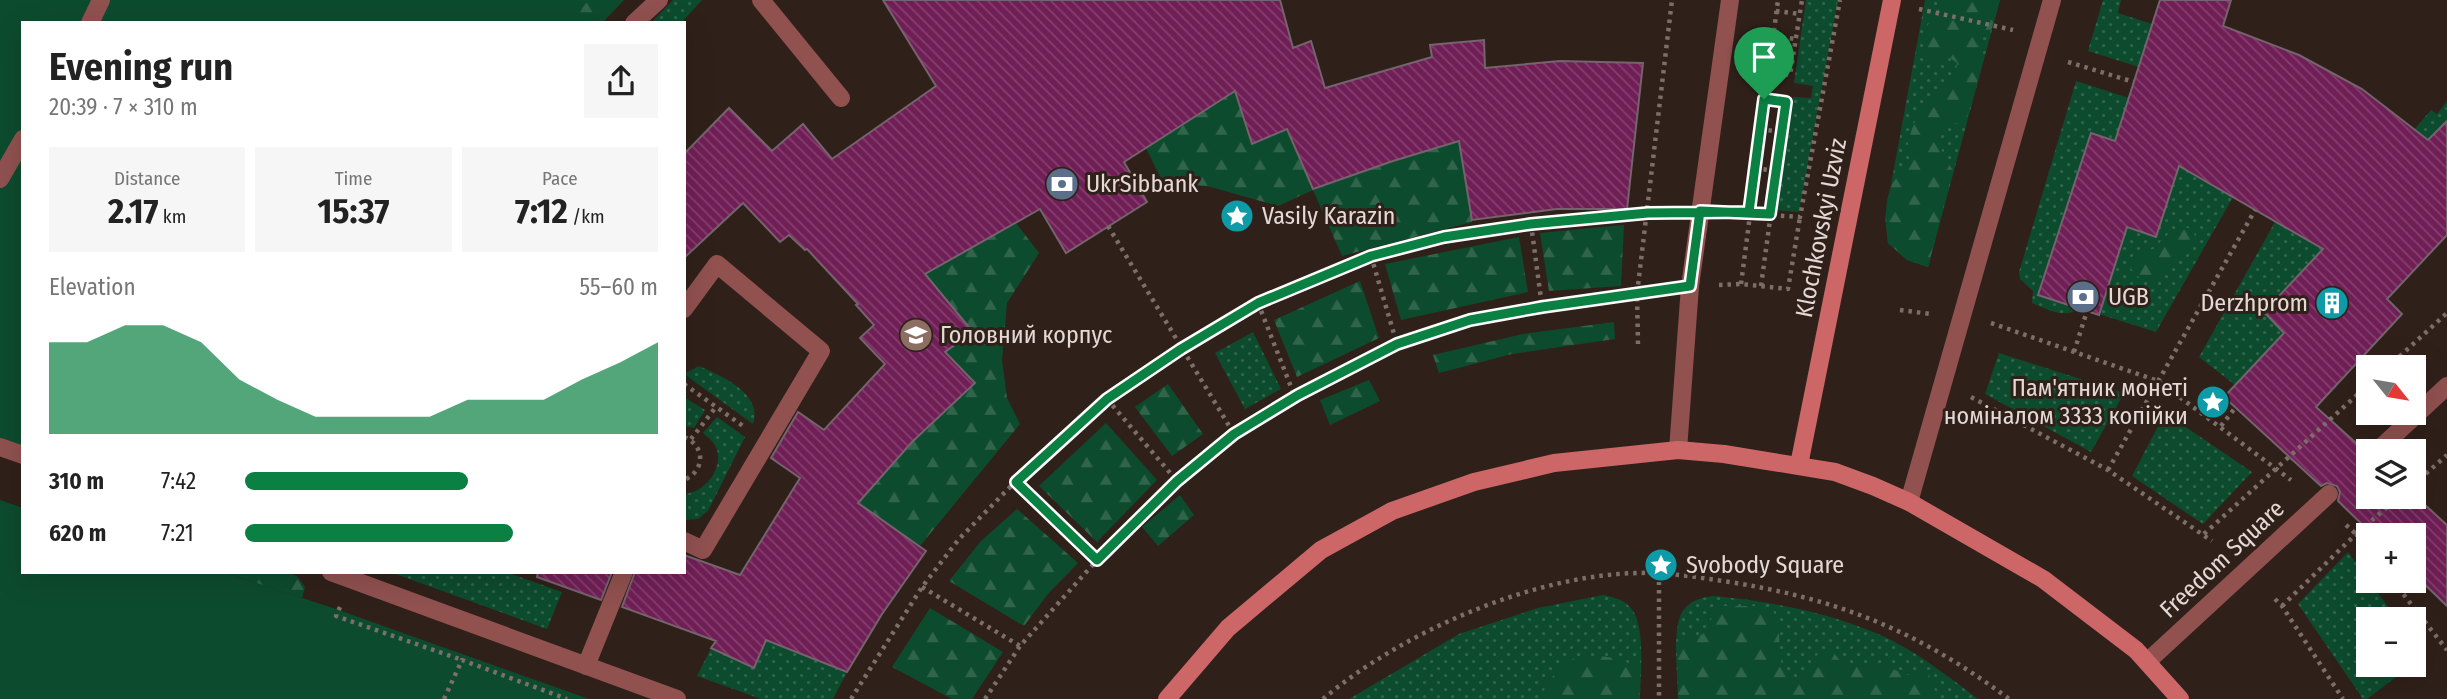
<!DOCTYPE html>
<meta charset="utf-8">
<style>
:root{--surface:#fff;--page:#f6f6f6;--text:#222;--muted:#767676;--accent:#0b8043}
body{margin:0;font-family:"Fira Sans Condensed",sans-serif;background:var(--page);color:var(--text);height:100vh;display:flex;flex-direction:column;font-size:26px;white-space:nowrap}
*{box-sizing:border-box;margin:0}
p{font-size:23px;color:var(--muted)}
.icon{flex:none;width:38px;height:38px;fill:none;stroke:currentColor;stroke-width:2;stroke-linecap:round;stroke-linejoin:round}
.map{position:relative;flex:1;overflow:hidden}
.panel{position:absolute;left:21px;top:21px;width:665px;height:553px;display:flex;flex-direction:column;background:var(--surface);border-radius:0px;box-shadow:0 7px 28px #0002}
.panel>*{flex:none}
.needle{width:46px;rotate:120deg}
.fabs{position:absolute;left:2356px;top:355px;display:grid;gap:14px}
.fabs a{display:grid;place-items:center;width:70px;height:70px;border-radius:0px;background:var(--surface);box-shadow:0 7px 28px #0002;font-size:35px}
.pin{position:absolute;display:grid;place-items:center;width:60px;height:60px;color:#fff;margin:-72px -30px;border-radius:50% 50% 50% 0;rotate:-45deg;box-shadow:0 0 7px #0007}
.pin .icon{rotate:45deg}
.round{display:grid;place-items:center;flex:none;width:74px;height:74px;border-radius:0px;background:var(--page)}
.overview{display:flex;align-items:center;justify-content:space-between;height:119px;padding:0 28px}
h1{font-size:38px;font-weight:700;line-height:52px}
.figures{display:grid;grid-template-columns:repeat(3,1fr);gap:10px;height:119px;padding:7px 28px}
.figures div{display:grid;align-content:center;border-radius:0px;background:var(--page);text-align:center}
.figures b{font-size:35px;font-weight:700}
.figures small{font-size:19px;font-weight:400}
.figures p{font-size:19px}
.chart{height:196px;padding:14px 28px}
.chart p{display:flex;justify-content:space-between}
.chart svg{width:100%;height:126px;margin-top:7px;fill:var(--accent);opacity:.7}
ul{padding:0 28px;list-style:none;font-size:23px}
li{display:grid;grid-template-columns:112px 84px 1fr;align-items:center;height:52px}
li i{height:18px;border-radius:9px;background:var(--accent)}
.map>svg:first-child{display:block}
.grass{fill:url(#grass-dots)}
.forest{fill:url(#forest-firs)}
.green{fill:#0d4b2e}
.building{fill:url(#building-back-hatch);stroke:#75636d;stroke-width:2}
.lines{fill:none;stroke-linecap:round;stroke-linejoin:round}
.path{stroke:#7c6e69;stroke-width:4.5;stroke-dasharray:3.5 5;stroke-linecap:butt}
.lane{stroke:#90514f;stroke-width:18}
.secondary{stroke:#cd6767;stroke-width:18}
.route-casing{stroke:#fff;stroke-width:14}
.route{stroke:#0b8043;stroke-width:9}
.labels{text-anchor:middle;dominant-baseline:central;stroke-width:6;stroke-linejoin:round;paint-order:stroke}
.poi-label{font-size:24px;fill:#e4d9d5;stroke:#30201a;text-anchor:start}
.street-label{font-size:24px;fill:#e4d9d5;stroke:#30201a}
</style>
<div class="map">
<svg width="2447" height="699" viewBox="0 0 2447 699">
<defs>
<pattern id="grass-dots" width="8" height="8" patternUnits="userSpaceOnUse" patternTransform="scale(1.75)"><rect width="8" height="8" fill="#0d4b2e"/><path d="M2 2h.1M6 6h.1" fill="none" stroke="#30644b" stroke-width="1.8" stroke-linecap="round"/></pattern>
<pattern id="forest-firs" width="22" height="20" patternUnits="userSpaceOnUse" patternTransform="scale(1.75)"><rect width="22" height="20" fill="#0d4b2e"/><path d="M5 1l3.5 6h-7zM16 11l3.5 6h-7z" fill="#30644b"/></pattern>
<pattern id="building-back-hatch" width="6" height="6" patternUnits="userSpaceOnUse" patternTransform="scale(1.75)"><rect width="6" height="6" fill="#701f56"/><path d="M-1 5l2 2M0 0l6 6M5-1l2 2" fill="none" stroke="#843f6d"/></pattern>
</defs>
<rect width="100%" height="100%" fill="#30201a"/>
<!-- grass -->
<g class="grass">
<path d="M673 0H702L681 23H651Z"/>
<path d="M1806 0H1838L1799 212 1776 210 1793 97 1811 98 1813 86 1794 83Z"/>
<path d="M1925 0H2000L1928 267 1907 260 1888 243 1885 217Z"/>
<path d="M2103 0H2121L2118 13 2152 24 2139 67 2088 51Z"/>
<path d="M2076 81 2129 98 2115 141 2091 134 2038 294 2079 308C2065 320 2047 309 2032 303L2033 291 2020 279 2019 272Z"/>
<path d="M2447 101V121L2426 142 2413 131 2431 110 2437 114Z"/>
<path d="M2184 149 2204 180 2233 197 2156 332 2099 314 2127 227 2156 236Z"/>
<path d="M2275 222 2298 234H2338L2264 312 2284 333 2235 385 2199 357Z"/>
<path d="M1253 332 1281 389 1245 409 1215 353Z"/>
<path d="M1999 353 2124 393 2091 452 1985 394Z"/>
<path d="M699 366C722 376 763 394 753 424L684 374Z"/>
<path d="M684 397 705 410 694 428 684 426Z"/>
<path d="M2165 413 2252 472 2203 524 2132 476Z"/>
<path d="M717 417 745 437 708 511 698 519 684 520V494C706 492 726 466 715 445 712 440 706 436 703 433Z"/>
<path d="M2348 552 2397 619 2368 620V665H2412L2367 699H2363L2298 604Z"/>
<path d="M390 572H506L562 592 547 629Z"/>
<path d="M1603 595C1612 597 1622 599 1629 606 1647 623 1640 675 1640 699H1349L1459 634 1538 608Z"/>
<path d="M1714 596C1775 602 1838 614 1893 641 1923 657 1951 678 1978 699H1678C1678 677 1672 634 1681 614 1688 601 1701 597 1714 596Z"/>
<path d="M766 640 847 672 833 699H761L697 676 711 648 754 668Z"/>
</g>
<!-- forest -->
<g class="forest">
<path d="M564 0H624L602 23H554Z"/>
<path d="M1944 0H2000L1991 31 1980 40 1978 48 1984 58 1965 125C1924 115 1939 151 1953 170L1928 267 1907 260 1888 243C1885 216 1882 183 1908 168L1911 155 1908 143 1913 125 1932 94 1955 81 1957 63 1946 55 1931 66 1924 62 1927 26Z"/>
<path d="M1235 91 1287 129 1314 189 1393 161 1459 141 1472 222 1342 256 1313 190 1278 206 1207 186 1163 183 1146 148Z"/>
<path d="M1016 223 1039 253 1007 303 1002 360 1007 398 1020 424 920 546 858 503 912 442 975 383 945 352 972 332 925 274Z"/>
<path d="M1624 225 1621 286 1549 291 1540 233Z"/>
<path d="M2184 227 2192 229C2203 248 2184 255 2171 264 2166 269 2161 276 2156 281 2143 283 2137 277 2130 267L2131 261 2140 250 2157 249C2160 237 2172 231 2184 227Z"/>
<path d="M1519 237 1528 292 1401 320 1385 264Z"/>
<path d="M1360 281 1379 338 1297 377 1274 320Z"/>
<path d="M1614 322 1615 339 1512 354 1439 373 1433 355 1523 334Z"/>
<path d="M1369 380 1380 401 1330 425 1320 400Z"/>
<path d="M1168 384 1203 434 1172 456 1135 407Z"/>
<path d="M1106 423 1157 480 1097 542 1039 486Z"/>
<path d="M1180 495 1194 515 1158 546 1142 527Z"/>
<path d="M1017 509 1078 563 1047 595 1024 626 949 581 981 541Z"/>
<path d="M222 572H288L297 576 305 587 302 598Z"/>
<path d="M1725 606H1758L1771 608C1786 629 1773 651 1786 675L1797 678 1819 653 1833 652 1842 663H1877L1908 675 1918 672 1929 675 1935 690 1932 699H1678L1677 647 1684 640 1703 634 1715 612Z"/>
<path d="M930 608 1003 652 972 699H952L892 667Z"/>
<path d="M1578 656C1600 656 1621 655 1639 670L1640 699H1541C1545 681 1562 664 1578 656Z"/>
</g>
<!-- green -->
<g class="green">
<path d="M0 0H589L567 23H23V448L0 439Z"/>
<path d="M0 500 23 508V572H222L330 607 589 699H0Z"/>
</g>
<!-- building -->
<g class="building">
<path d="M883 0H1280L1293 48 1311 41 1325 88 1432 57 1430 45 1484 40 1485 68 1560 61 1643 63 1627 209H1557L1472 220 1459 141 1393 161 1313 189 1287 129 1252 144 1235 91 1124 162 1147 202 1066 253 1040 209 925 274 973 332 945 352 975 383 912 442 858 503 926 551 882 614 847 672 766 640 754 668 711 648 716 641 622 607 635 572H684V555L740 575 800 478 771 458 798 412 824 430 885 364 860 338 874 325 856 305 858 304 807 249 805 250 789 235 780 242 743 203 684 258V154L729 108 772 151 803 124 832 159 936 86Z"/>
<path d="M2160 0H2231L2223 26 2299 55 2362 89 2428 140 2447 121V235L2387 299 2402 314 2316 407 2365 451 2368 460V497H2413V494L2447 525V606L2413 573V536H2374L2338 501 2340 492 2337 486 2327 483 2321 486 2224 397 2284 333 2264 312 2323 249 2179 166 2156 237 2127 227 2099 315 2038 295 2091 133 2115 141Z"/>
<path d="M538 572H612L601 600 537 577Z"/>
</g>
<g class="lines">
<!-- path -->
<g class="path">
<path d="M1919 9 2013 30"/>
<path d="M1776 11 1800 14"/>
<path d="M1773 36 1795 39"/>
<path d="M2068 62 2134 82"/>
<path d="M1768 72 1790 75 1802 0"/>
<path d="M1760 129 1782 132"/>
<path d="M1755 168 1776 171"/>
<path d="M1730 212 1800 217 1840 0"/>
<path d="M1531 224 1542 306"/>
<path d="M1108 226 1234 434"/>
<path d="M1371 256 1397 344"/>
<path d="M1741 284 1778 0"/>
<path d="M1719 285 1741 284 1788 289 1800 217"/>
<path d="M1761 286 1786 102 1764 99"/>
<path d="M1258 303 1295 397"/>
<path d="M1900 310 1931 314"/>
<path d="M1991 323 2158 381 2291 480"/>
<path d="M1638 344 1637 294 1672 0"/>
<path d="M2074 352 2087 311"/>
<path d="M2387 368 2447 313"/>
<path d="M684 384 743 426"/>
<path d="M1971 397 2108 470 2212 541"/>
<path d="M1107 399 1177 481"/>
<path d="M2221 426 2235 408"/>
<path d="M684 437C706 446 705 471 684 480"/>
<path d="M691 439 716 407"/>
<path d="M2108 470 2255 210"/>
<path d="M1015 482 1097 560"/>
<path d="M2413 485 2447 455"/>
<path d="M2346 525 2356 534 2399 497"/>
<path d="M2204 534 2368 385"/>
<path d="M1659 556V699"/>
<path d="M2393 581 2447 650"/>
<path d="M922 587 1020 646"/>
<path d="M2275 599 2282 606 2343 699"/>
<path d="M2282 606 2356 534 2368 549"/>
<path d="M340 607 336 616 462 660"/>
<path d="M444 699 462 660 567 699"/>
<path d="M851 699 922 587 959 539 1015 482 1107 399 1181 349 1258 303 1371 256 1444 237 1531 224 1669 212"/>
<path d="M985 699 1020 646 1097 560 1177 481 1234 434 1298 395 1397 344 1470 320 1542 307 1661 291"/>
<path d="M1323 699C1402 632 1533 575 1638 573 1666 572 1695 577 1723 581 1836 598 1917 630 2009 699"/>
</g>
<!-- lane -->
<g class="lane">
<path d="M761 0 841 98"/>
<path d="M90 23 101 0"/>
<path d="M634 23 659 0"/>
<path d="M0 179 23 139"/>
<path d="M684 309 717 264 821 351 703 550 684 541"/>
<path d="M0 447 23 455"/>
<path d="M1678 450 1690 286 1730 0"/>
<path d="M2376 452 2447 386"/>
<path d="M1909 502 2052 0"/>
<path d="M331 572 677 699"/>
<path d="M2148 661 2329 494"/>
<path d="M586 666 624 572"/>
</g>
<!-- secondary -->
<g class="secondary">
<path d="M1799 465 1892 0"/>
<path d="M1167 699 1228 628 1321 550 1392 511 1474 482 1554 463 1678 450 1724 454 1835 472 1873 486 1909 502 2043 579 2136 650 2180 699"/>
</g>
</g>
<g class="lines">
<defs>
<path id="route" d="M1764 99 1749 212 1648 213 1531 224 1444 237 1371 256 1258 303 1181 349 1107 399 1016 482 1097 560 1177 481 1234 434 1298 395 1397 344 1470 320 1542 307 1690 286 1700 211 1770 214 1786 102 1764 99"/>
</defs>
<!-- route casing -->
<use href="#route" class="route-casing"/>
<!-- route -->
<use href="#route" class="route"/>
</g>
<!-- icons -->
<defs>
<symbol id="bank-disc" viewBox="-11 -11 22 22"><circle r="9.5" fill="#5c6f8a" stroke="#30201a"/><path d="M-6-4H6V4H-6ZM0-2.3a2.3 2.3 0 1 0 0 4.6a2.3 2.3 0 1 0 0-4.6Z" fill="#fff"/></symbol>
<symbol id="sight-disc" viewBox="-11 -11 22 22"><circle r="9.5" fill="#0f9aa8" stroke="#30201a"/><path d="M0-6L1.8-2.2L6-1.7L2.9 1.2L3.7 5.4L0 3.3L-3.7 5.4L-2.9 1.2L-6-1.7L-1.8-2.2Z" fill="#fff"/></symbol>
<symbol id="building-disc" viewBox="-11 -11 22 22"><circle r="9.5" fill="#0f9aa8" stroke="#30201a"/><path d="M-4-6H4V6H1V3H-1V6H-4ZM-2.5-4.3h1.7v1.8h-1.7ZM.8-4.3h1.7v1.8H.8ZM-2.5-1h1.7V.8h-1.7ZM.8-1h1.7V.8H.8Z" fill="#fff"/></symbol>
<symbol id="university-disc" viewBox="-11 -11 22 22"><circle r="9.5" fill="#8d6e63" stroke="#30201a"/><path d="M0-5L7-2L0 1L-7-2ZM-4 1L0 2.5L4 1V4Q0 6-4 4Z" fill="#fff"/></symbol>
</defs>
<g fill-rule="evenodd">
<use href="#bank-disc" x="1043" y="165" width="38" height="38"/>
<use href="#sight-disc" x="1218" y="197" width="38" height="38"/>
<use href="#bank-disc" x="2064" y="278" width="38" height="38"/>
<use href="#building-disc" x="2313" y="284" width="38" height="38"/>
<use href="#university-disc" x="897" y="316" width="38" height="38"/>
<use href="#sight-disc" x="2194" y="383" width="38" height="38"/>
<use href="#sight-disc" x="1642" y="546" width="38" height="38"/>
</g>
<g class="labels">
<!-- poi labels -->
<g class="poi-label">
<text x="1086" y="184">UkrSibbank</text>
<text x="1262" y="216">Vasily Karazin</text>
<text x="2108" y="297">UGB</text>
<text x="2308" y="303" text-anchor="end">Derzhprom</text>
<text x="940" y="335">Головний корпус</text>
<text x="2188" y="388" text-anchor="end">Пам'ятник монеті<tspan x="2188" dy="28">номіналом 3333 копійки</tspan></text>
<text x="1686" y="565">Svobody Square</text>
</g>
<!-- street labels -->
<g class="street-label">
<text transform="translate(1821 228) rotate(-79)">Klochkovskyi Uzviz</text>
<text transform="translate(2222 559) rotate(-43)">Freedom Square</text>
</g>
</g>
</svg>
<div class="fabs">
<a><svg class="needle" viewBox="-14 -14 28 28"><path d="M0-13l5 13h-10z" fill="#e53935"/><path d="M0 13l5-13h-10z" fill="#767676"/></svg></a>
<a><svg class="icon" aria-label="layers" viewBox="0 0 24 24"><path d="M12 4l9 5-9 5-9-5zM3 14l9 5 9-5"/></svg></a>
<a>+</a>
<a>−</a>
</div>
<div class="pin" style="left:1764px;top:99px;background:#1e9e55"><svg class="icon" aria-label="arrive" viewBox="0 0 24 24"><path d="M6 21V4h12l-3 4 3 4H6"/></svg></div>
<section class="panel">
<div class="overview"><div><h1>Evening run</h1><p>20:39 · 7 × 310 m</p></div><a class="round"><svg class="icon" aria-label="share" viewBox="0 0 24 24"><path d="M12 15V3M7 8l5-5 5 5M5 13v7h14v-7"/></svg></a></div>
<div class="figures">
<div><p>Distance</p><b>2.17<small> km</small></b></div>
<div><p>Time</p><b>15:37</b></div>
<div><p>Pace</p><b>7:12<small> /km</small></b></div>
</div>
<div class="chart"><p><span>Elevation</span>55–60 m</p>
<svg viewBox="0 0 160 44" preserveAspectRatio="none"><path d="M0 44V12L10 12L20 6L30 6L40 12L50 25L60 32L70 38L80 38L90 38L100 38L110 32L120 32L130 32L140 25L150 19L160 12V44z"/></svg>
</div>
<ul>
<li><b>310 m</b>7:42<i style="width:54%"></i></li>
<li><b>620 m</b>7:21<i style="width:65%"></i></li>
</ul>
</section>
</div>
